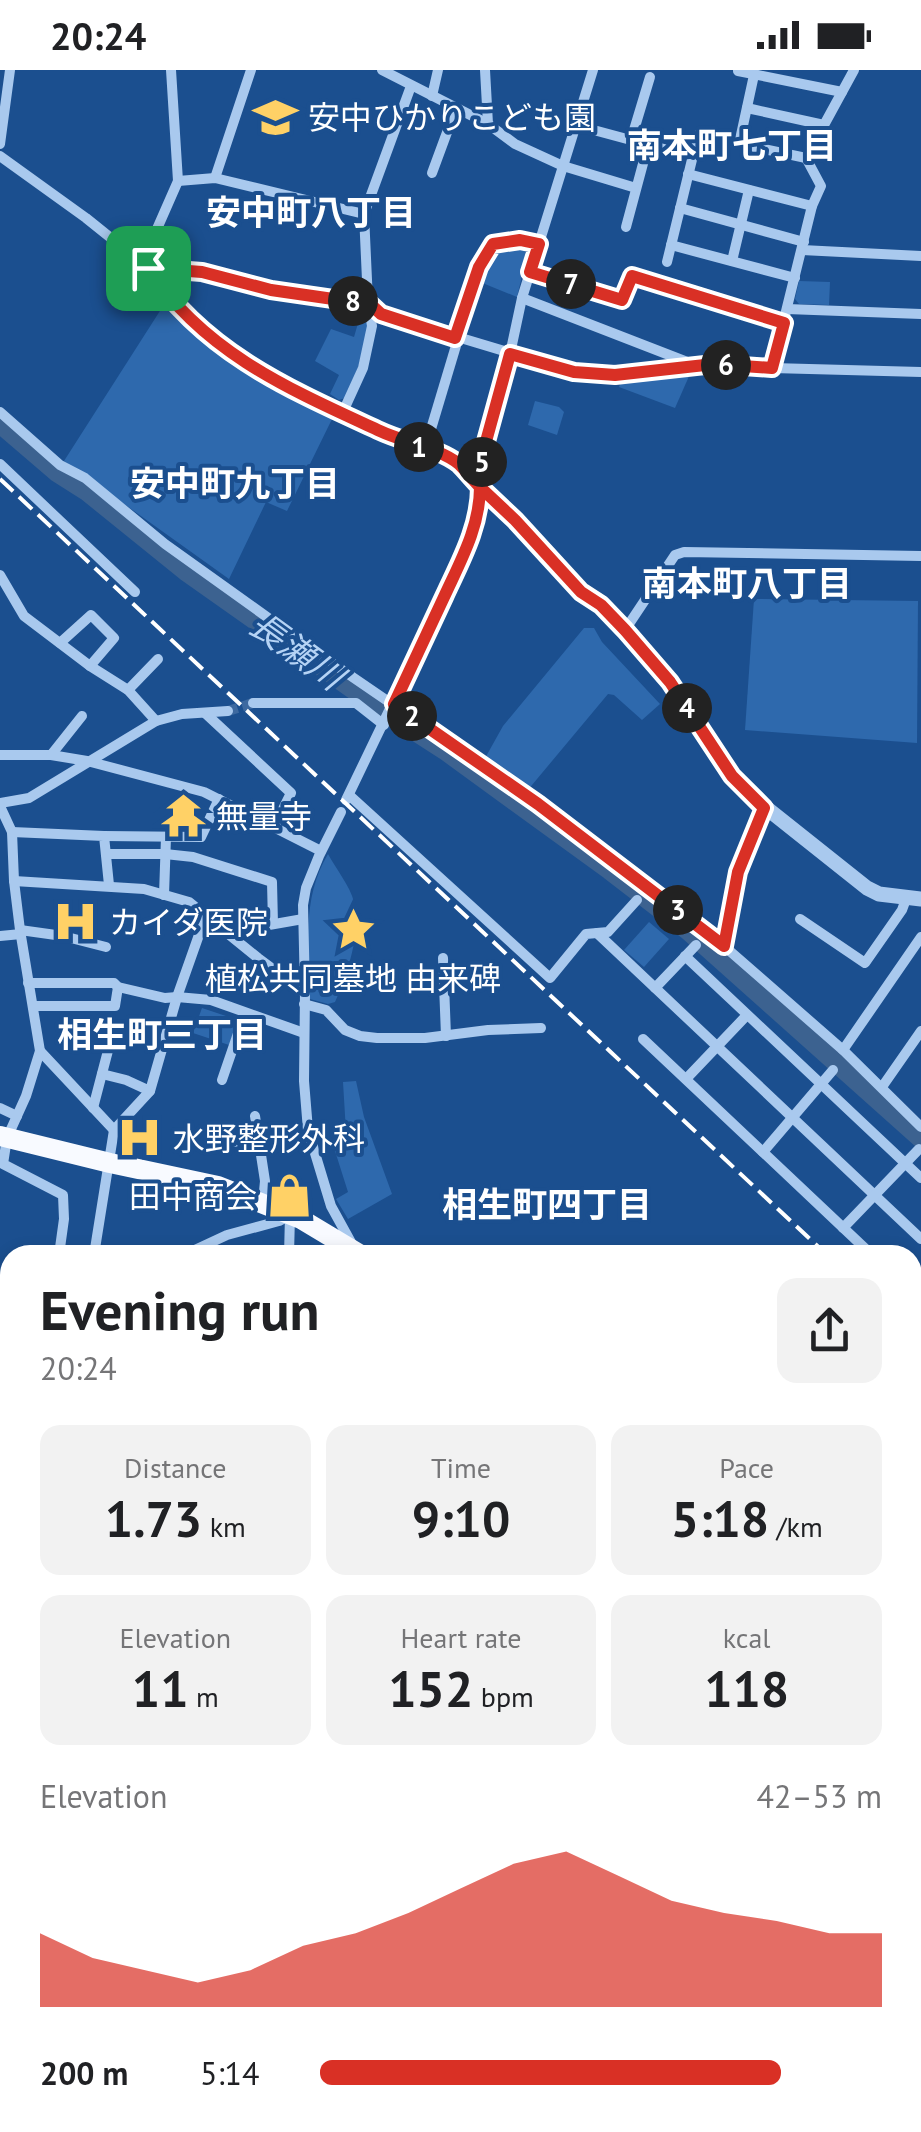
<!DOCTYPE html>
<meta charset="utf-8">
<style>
:root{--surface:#fff;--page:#f2f2f2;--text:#202124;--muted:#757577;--accent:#d93025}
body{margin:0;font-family:"PT Sans","Noto Sans JP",sans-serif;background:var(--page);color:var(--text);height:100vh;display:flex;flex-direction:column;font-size:38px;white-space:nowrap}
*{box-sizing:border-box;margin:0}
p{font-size:32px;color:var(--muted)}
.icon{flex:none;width:55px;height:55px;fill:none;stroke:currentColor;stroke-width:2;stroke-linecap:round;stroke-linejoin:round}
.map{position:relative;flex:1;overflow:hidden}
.panel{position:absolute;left:0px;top:1175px;width:922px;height:888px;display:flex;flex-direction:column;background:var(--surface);border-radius:30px 30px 0 0;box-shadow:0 5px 15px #0003}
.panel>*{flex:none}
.pin{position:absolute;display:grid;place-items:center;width:85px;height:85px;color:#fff;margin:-42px;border-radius:20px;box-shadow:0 5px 15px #0006}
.km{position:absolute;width:50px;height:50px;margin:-25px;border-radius:50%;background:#222;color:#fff;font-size:28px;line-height:50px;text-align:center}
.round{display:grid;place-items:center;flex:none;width:105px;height:105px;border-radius:20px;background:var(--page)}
.overview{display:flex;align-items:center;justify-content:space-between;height:170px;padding:0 40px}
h1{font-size:55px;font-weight:600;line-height:75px}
.stats{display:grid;grid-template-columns:repeat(3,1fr);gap:15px;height:170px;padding:10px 40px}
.stats div{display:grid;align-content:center;border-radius:20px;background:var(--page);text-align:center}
.stats b{font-size:50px;font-weight:600}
.stats small{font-size:28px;font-weight:400}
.stats p{font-size:28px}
.chart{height:280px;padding:20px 40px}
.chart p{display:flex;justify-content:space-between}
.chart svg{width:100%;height:180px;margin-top:10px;fill:var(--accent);opacity:.7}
ul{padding:0 40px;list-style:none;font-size:32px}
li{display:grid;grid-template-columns:160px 120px 1fr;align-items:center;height:75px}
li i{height:25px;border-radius:12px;background:var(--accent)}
.status{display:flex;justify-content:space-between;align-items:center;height:70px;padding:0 50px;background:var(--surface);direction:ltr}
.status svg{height:28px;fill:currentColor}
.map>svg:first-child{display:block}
.green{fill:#2e69ad}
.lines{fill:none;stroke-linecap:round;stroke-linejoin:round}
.river{stroke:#3c6290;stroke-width:20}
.minor-tunnel{stroke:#3d69a0;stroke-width:10;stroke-dasharray:10 5;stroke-linecap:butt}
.minor{stroke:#a9c9ee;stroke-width:10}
.tertiary{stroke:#a9c9ee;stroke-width:15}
.secondary{stroke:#d6e6fa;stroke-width:18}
.trunk{stroke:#f8faff;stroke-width:20}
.rail{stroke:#fff;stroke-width:4;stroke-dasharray:18 8;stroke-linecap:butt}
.route-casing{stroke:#fff;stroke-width:20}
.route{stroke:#d93025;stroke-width:12}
.labels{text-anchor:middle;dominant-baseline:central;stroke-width:8;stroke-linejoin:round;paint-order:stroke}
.poi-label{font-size:32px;fill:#fff;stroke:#1b4f8f;text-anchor:start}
.neighbourhood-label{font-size:35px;font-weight:bold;fill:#fff;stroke:#1b4f8f}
.water-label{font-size:35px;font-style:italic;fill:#b5d3f5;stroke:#1b4f8f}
</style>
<div class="status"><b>20:24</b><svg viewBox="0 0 49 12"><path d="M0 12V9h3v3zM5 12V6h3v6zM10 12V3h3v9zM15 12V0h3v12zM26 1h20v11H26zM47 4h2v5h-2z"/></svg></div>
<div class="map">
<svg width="921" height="2062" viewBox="0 0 921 2062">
<rect width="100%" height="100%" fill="#1b4f8f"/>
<!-- green -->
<g class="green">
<path d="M502 178 523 179 527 185 517 227 480 212C485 199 490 187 502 178Z"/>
<path d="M799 211 830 212 829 235 799 234 795 229Z"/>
<path d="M165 233 172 244 244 300 333 347 287 441 266 432 229 509 64 391Z"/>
<path d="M361 243 365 245 369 251 359 295 345 328 339 330 330 324 339 305 315 291 331 259 354 267Z"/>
<path d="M690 304 675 338 619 317 621 312Z"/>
<path d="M535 331 559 337 564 342 557 365 528 355Z"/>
<path d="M754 529 918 531 917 673 745 660Z"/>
<path d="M584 558H594L602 572 660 634 642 650 614 625 608 624 527 721 484 690 503 656Z"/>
<path d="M328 784C336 799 350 816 354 832 362 860 347 906 335 932L328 934 310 929C309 878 301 829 328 784Z"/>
<path d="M649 852 669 869 644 897 624 880Z"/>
<path d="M202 938 238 950 229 975 193 963Z"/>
<path d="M356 1011 364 1047 392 1124 348 1149 336 1129 348 1122 335 1081 350 1076 346 1062 343 1012Z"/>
</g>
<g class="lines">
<!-- river -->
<path class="river" d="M0 353 57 402 87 421 186 501 383 640 445 680 610 800 688 860 921 1068"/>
<!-- minor-tunnel -->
<path class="minor-tunnel" d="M228 641 253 633"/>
<!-- minor -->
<g class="minor">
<path d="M382 0 488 54 515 74 563 96 636 118"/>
<path d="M485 0 488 54"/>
<path d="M738 1 842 22"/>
<path d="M411 16 364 144 368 232 381 244 574 302 615 305 714 294 772 298 921 302"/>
<path d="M432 26 438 0"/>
<path d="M747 38 824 55"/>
<path d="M575 55 679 83"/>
<path d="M631 70 650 7"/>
<path d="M0 74 10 0"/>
<path d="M739 74 754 5"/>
<path d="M0 86 86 148 142 193 187 248 249 297 342 344 396 369 449 388 460 395 480 417 515 450 576 517 607 541 625 560 675 485 684 482 921 486"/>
<path d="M432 103 456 38"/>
<path d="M688 104 812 136"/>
<path d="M215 108 251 0"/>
<path d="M178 111 215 108 364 144"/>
<path d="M680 138 804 172"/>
<path d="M626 157 648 75"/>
<path d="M671 175 795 208"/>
<path d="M802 180 921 186"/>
<path d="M732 191 749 120"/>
<path d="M667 192 698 65 806 88"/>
<path d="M142 193 178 111 171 0"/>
<path d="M148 198 202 201 271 220 340 231 368 232 372 256 363 298 342 344"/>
<path d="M530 201 622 230 632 207 783 253"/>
<path d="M522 228 695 295"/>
<path d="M787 239 921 244"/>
<path d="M455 268 479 197 493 173 520 170 539 174"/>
<path d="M772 298 812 136 821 116 806 88 854 0"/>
<path d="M0 342 60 395 85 408 165 474 313 580 538 734 724 876"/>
<path d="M425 379 458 269"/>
<path d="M0 394 135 522"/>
<path d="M0 505 24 546 90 596 128 620 156 651"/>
<path d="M60 573 91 545 114 568 90 596"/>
<path d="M128 620 158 589"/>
<path d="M253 633H356L384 655"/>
<path d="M205 643 291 723 274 757"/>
<path d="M0 685H51L87 691 204 722 321 781"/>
<path d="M51 685 82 646"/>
<path d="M349 725 550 908 586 864 608 862 637 830"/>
<path d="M346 730 461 491 476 453 479 436 482 385 510 284 522 228 593 0"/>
<path d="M0 733 29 728 156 651 182 644 228 641"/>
<path d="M0 736 12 762 14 811 20 860 40 981 26 1026 7 1068 3 1094 63 1125 64 1149 59 1185"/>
<path d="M764 739 739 802 724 876 843 980 921 1057"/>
<path d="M341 742 319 786 306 818 303 835 305 923 304 1011 308 1060 331 1136 353 1176"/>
<path d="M12 762 104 766 109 815"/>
<path d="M104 766 201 767 219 729"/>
<path d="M106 784H165L193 787 272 812 273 854"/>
<path d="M14 811 144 819 189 832 258 888 305 923"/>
<path d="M164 825 166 767"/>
<path d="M800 849 865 893 902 840 906 829"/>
<path d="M223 858H252L303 849"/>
<path d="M20 860 63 866 106 877"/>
<path d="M597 863 921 1169"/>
<path d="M0 866 21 864"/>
<path d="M685 886 921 1108"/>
<path d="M443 888 446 966"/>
<path d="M28 913H114L118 917 165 928 177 927 211 930 304 963"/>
<path d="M655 918 696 875"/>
<path d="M304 934 326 940 345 960 360 966 377 968H425L488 960 541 958"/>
<path d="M34 936H115L118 917"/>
<path d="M643 969 872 1185"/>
<path d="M843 980 921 867"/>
<path d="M40 981 114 1060"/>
<path d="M102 1004 126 1010 150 1021"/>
<path d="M686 1009 747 945"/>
<path d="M222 1010 245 943"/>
<path d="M882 1017 921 961"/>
<path d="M0 1038 17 1046"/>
<path d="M93 1038 110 973"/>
<path d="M255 1046 265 1111 263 1132"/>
<path d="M236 1072 258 1066"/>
<path d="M763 1082 833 1000"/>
<path d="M843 1158 919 1079"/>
<path d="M94 1185 114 1060 150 1021 177 927 206 845"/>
<path d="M184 1185 227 1165 279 1151 290 1145 289 1185"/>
<path d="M0 1220H10"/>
<path d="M0 1348H10"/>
<path d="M0 1409 10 1408"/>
<path d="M0 1582H10"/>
<path d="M0 1766H10"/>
<path d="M7 1873H10"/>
<path d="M0 1960H10"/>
<path d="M57 2062V2052"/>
<path d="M97 2062V2052"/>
<path d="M128 2062V2052"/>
<path d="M168 2062 169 2052"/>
<path d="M362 2062V2052"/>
<path d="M730 2062V2052"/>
</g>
<!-- tertiary -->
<path class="tertiary" d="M625 560 670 612 710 674 745 721 867 818 879 824 921 829"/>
<!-- secondary -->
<g class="secondary">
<path d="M912 1309 921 1300"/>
<path d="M551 2062V2052"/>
</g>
<!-- trunk -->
<g class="trunk">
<path d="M0 1066 110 1093 218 1116 301 1149 361 1185"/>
<path d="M912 1653 921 1657"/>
</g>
<!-- rail -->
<g class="rail">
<path d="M0 409 827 1185"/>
<path d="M912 1274 921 1283"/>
</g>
</g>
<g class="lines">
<defs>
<path id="route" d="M148 198C204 283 291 320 380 361 403 372 439 378 459 394 466 401 473 410 480 417 480 457 460 492 444 527 427 563 411 598 394 634L538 734 724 876 738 802 764 738 732 706 670 612 625 560 601 535 581 522 515 450 480 417 482 386 510 284 574 302 615 305 714 294 772 298 784 253 632 206 622 230 530 202 539 174 520 170 493 174 479 197 455 268 381 244 368 232 340 230 271 220 202 202 148 198"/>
</defs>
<!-- route casing -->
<use href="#route" class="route-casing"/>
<!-- route -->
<use href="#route" class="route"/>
</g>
<!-- icons -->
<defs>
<symbol id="school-bare" viewBox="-9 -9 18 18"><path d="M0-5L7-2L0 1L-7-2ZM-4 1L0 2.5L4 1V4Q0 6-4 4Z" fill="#ffd166" stroke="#1b4f8f" stroke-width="2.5" paint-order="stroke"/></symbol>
<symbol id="temple-bare" viewBox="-9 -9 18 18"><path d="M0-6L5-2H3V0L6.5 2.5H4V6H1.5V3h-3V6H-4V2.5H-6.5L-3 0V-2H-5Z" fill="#ffd166" stroke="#1b4f8f" stroke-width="2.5" paint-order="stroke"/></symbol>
<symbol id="hospital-bare" viewBox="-9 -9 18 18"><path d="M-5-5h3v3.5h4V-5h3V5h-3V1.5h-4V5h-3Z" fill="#ffd166" stroke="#1b4f8f" stroke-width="2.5" paint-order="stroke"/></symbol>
<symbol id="sight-bare" viewBox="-9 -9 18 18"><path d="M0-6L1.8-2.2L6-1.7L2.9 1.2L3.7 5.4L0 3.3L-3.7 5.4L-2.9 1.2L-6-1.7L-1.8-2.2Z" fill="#ffd166" stroke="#1b4f8f" stroke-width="2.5" paint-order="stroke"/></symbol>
<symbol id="shop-bare" viewBox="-9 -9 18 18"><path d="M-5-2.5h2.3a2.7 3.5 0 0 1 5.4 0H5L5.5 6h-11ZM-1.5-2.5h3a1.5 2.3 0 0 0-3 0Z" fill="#ffd166" stroke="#1b4f8f" stroke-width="2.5" paint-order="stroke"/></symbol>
</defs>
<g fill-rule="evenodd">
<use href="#school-bare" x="244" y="16" width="63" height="63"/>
<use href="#temple-bare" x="152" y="714" width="63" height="63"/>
<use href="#hospital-bare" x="44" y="820" width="63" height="63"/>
<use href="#sight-bare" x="322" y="828" width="63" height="63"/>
<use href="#hospital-bare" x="108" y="1036" width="63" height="63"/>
<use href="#shop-bare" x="258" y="1094" width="63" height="63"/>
</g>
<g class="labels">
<!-- poi labels -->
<g class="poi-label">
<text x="308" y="47">安中ひかりこども園</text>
<text x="216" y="746">無量寺</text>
<text x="109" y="852">カイダ医院</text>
<text x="353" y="908" text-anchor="middle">植松共同墓地 由来碑</text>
<text x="173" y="1068">水野整形外科</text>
<text x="257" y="1126" text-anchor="end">田中商会</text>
</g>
<!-- neighbourhood labels -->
<g class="neighbourhood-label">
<text x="732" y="75">南本町七丁目</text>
<text x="311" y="142">安中町八丁目</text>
<text x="235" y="413">安中町九丁目</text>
<text x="747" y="513">南本町八丁目</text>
<text x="162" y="964">相生町三丁目</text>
<text x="547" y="1134">相生町四丁目</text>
</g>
<!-- water labels -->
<g class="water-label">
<text transform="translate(297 580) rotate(36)">長瀬川</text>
</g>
</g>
</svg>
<div class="pin" style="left:148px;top:198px;background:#1e9e55"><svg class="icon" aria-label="arrive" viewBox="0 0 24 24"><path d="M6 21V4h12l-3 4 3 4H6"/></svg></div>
<b class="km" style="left:419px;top:377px">1</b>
<b class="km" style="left:412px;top:646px">2</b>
<b class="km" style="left:678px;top:840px">3</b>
<b class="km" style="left:687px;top:638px">4</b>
<b class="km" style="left:482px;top:392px">5</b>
<b class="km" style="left:726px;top:295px">6</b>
<b class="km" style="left:571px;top:214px">7</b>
<b class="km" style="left:353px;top:231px">8</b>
<section class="panel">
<div class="overview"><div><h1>Evening run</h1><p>20:24</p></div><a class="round"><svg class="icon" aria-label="share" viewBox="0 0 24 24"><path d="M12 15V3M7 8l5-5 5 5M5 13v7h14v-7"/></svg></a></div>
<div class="stats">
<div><p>Distance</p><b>1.73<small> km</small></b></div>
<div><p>Time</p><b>9:10</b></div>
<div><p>Pace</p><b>5:18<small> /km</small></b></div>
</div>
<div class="stats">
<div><p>Elevation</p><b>11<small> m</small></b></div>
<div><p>Heart rate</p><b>152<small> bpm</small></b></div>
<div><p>kcal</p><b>118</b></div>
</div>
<div class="chart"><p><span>Elevation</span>42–53 m</p>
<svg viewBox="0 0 160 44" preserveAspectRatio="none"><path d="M0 44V26L10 32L20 35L30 38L40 35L50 29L60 26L70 21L80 15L90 9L100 6L110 12L120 18L130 21L140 23L150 26L160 26V44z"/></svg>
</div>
<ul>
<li><b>200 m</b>5:14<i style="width:82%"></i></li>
</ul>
</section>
</div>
